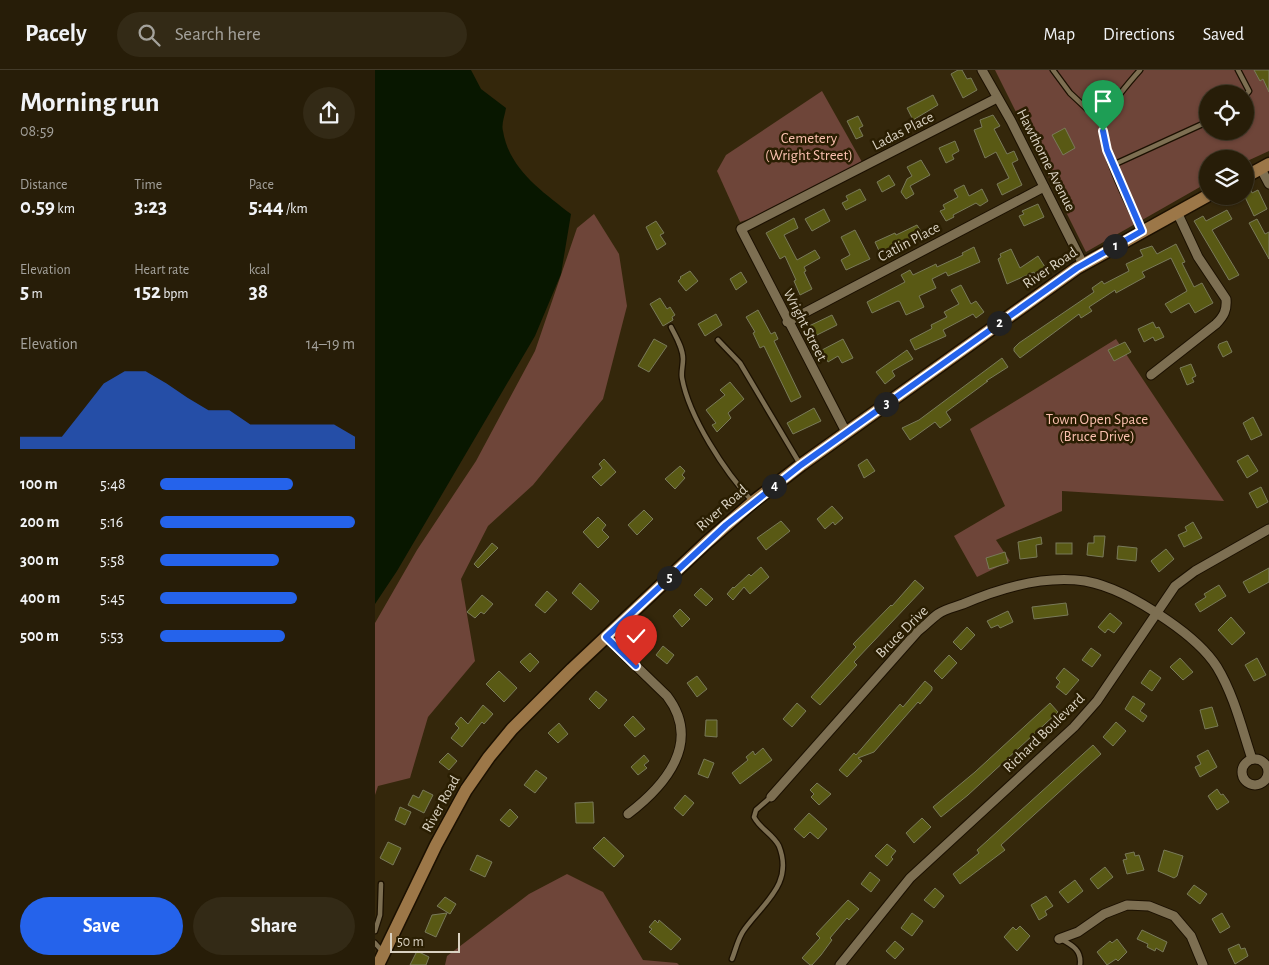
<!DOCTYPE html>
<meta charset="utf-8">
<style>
:root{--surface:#271d08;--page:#332a16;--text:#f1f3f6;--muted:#a4a29c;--line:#433b29;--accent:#2563eb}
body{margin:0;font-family:"Alegreya Sans",sans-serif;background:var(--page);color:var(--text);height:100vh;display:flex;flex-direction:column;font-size:19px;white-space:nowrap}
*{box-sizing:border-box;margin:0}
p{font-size:16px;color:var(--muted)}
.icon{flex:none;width:28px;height:28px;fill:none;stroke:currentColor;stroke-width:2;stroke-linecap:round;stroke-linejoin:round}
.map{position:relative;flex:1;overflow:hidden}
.drawer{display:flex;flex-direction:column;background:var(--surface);width:375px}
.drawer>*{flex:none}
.tools{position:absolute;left:824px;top:15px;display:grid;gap:10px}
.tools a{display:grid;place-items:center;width:55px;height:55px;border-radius:50%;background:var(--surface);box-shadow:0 1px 4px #0004,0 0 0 1px var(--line);font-size:25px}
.scale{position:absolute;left:15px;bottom:12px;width:70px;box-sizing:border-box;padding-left:5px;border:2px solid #dad2c2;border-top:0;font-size:14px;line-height:18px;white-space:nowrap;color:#dad2c2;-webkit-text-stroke:4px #2a1e02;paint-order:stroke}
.pin{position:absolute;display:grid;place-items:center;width:42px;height:42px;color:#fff;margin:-51px -21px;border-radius:50% 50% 50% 0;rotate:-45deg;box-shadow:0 0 5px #0007}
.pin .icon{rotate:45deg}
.km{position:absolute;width:25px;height:25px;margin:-12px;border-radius:50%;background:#222;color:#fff;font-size:14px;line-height:25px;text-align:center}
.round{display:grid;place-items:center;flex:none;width:52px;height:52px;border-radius:26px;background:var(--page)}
.head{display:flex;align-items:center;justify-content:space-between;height:85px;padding:0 20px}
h1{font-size:28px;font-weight:700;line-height:38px}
.metrics{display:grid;grid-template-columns:repeat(3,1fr);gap:8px;height:85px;padding:5px 20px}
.metrics div{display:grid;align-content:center}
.metrics b{font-size:21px;font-weight:700}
.metrics small{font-size:14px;font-weight:400}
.metrics p{font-size:14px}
.chart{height:140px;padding:10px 20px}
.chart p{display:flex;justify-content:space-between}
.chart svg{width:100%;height:90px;margin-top:5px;fill:var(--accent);opacity:.7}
.cta{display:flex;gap:10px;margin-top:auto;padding:10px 20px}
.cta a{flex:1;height:58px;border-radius:30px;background:var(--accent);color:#fff;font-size:20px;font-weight:700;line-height:58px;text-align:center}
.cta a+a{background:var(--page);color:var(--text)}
ul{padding:0 20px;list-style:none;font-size:16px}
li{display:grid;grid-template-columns:80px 60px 1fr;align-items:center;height:38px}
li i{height:12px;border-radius:6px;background:var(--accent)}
header{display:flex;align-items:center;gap:30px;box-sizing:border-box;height:70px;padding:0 25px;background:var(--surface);border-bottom:1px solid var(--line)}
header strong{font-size:24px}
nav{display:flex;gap:28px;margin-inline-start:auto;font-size:18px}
.search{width:350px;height:45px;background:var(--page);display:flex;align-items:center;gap:12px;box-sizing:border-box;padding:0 18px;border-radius:28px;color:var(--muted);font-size:19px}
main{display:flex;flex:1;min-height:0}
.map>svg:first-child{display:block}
.green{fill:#6e4539;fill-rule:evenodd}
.water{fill:#081700}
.building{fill:#595914;stroke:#797a5a}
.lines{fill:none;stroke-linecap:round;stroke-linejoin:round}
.lane-casing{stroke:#1b1000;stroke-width:7}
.street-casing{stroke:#1b1000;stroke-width:11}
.secondary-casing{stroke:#1b1000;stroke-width:15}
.lane{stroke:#7d6f52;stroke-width:4.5}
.street{stroke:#7d6f52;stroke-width:9}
.secondary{stroke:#9c7748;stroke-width:12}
.route-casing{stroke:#fff;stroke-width:10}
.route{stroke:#2563eb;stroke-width:6}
.labels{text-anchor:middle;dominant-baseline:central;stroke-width:5;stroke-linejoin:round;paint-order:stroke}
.street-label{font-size:15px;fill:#dad2c2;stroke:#2a1e02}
.park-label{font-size:15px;fill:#fbc1b0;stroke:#2a1e02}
</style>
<header>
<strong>Pacely</strong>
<div class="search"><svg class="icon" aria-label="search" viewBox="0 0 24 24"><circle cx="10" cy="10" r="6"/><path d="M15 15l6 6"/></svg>Search here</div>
<nav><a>Map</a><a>Directions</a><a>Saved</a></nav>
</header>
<main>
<section class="drawer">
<div class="head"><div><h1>Morning run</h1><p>08:59</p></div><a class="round"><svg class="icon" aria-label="share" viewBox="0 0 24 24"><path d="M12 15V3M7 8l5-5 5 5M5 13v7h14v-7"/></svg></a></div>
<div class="metrics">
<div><p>Distance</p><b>0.59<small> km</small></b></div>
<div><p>Time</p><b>3:23</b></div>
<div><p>Pace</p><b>5:44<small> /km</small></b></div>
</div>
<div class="metrics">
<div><p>Elevation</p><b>5<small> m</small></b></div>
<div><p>Heart rate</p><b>152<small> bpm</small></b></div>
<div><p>kcal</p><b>38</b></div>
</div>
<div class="chart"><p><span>Elevation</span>14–19 m</p>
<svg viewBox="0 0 160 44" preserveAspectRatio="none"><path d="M0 44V38L10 38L20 38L30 25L40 12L50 6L60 6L70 12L80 19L90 25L100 25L110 32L120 32L130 32L140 32L150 32L160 38V44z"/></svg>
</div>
<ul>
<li><b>100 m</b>5:48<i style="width:68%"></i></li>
<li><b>200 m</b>5:16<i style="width:100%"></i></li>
<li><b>300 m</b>5:58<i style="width:61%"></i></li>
<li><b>400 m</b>5:45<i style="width:70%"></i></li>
<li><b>500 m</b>5:53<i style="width:64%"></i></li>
</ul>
<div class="cta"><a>Save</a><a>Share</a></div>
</section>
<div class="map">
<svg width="894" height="895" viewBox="0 0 894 895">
<rect width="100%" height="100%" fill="#34270b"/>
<!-- green -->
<g class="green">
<path d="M620 0H894V81L870 92V89H832V113L711 182ZM832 24H870V61H832Z"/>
<path d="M447 21 487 92 383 146 365 152 342 101 351 85Z"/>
<path d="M219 144 244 184 252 236 228 329 158 415 113 456 86 509 100 591 53 647 35 708 3 716 0 725V553L42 480 101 391 160 281 202 158Z"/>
<path d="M741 269 849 431 687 421V441L621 470 635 491 602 507 579 466 630 436 595 359Z"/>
<path d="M192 804 228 822 268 890 302 893 304 895H70L72 886 154 824Z"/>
</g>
<!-- water -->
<path class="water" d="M0 0H96L106 19 131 38C130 45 126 54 128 61 134 99 168 122 196 144L186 204 160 266 22 501 0 534Z"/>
<!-- building -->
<g class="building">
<path d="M583 0H587L592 9 596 8 602 20 588 28 576 4Z"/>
<path d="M879 0H894V22L888 9 885 11Z"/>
<path d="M558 25 563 35 538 50 532 38Z"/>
<path d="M618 45 625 56 619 59 632 84 639 81 643 90 637 93 647 115 627 125 622 114 634 108 621 82 610 88 599 60 607 57 605 50Z"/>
<path d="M483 46 488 56 484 58 488 66 481 69 472 51Z"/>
<path d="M690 58 700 78 688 85 677 65Z"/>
<path d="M580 71 584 81 577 85 579 89 571 93 564 78Z"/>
<path d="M546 90 555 105 535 116 539 124 531 129 526 122 532 109 537 106 532 97Z"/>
<path d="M514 105 520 115 507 122 502 112Z"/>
<path d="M589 115 594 126 607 119 613 131 605 136 601 133 578 145 579 147 571 151 565 141 570 139 568 135 583 127 579 120Z"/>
<path d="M485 119 491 130 471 140 467 133 473 130 471 126Z"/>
<path d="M876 120 877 123 883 120 892 139 879 146 870 127V123Z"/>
<path d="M663 134 669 147 649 156 644 146 649 144 647 141Z"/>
<path d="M449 139 455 151 437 161 430 149Z"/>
<path d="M852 140 857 149 837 160 864 205 854 210 819 151 828 146 831 151Z"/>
<path d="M419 148 423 158 409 165 422 190 440 180 445 188 429 197 431 201 429 202 437 219 425 225 419 211 421 210 410 186 405 189 391 163Z"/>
<path d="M882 149 890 164 894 162V189L874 153Z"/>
<path d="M281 151 289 163 285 165 291 174 282 180 271 157Z"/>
<path d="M542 155 547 163 505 183 500 172 520 163 521 165Z"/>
<path d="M480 160 495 189 471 200 466 190 475 185 466 167Z"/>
<path d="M801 174 810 192 807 193 819 217 827 213 838 233 820 243 814 233 796 243 790 234 812 221 796 188 767 202 770 207 741 223 740 220 714 237 717 241 706 248 704 244 645 288 639 281V278L644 273 719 222 717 218 727 211 729 214 754 201 751 194 768 186 765 180 777 176 782 184Z"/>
<path d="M599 177 605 192 573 206 571 202 557 209 561 218 544 226 549 237 531 245 525 232 523 231 497 243 492 232 530 212 526 205 535 200 538 205 561 194 562 197 588 185 587 183Z"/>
<path d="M636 179 645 198 663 186 670 197 660 204 659 202 632 214 623 189 626 187 625 184Z"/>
<path d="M315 201 323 211 311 221 303 211 306 208 305 207Z"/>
<path d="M366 202 372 212 361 220 355 209Z"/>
<path d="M586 215 596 234 601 231 609 242 601 248 598 244 568 260 571 266 540 280 535 270 556 259 557 258 556 255 572 247 569 242 584 234 576 220Z"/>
<path d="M285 228 292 239 295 237 300 245 297 247 298 250 288 256 275 234Z"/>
<path d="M383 240 396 264 400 262 403 269 399 271 426 327 416 332 389 276 385 278 378 263 380 262 371 247Z"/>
<path d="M341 244 347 255 330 266 323 254Z"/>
<path d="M457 245 462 255 440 266 434 256Z"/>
<path d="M778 252 781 258 784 257 789 267 780 271 778 267 769 272 763 259Z"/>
<path d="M279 269 292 276 274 302 263 296Z"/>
<path d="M468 269 478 288 467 293 463 286 453 292 447 280Z"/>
<path d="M852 271 857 282 848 287 843 277 844 274Z"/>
<path d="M750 272 756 282 739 291 733 280Z"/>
<path d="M532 280 538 289 517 301 520 306 510 314 501 302Z"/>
<path d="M627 288 633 297 611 311H613L571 342 576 350 565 358 560 352 535 370 527 358 544 350Z"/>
<path d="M816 294 821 306 817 308 819 312 812 315 805 298Z"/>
<path d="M355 312 369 329 353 343 356 348 342 362 337 355 341 353 331 340 350 325 345 320Z"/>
<path d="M439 338 446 351 418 364 412 353Z"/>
<path d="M878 347 887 365 876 370 868 353Z"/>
<path d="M873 385 883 401 872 408 862 391Z"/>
<path d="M229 389 241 402 226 416 217 407 227 398 224 394Z"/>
<path d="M492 389 500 401 489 408 483 395Z"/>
<path d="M305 396 310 401 307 405 310 408 300 419 290 409Z"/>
<path d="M886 417 893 432 882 438 874 423Z"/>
<path d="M457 436 468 448 460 455 458 452 450 459 442 449Z"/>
<path d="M269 440 278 449 262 465 253 455Z"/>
<path d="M223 447 231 455 227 460 234 467 223 478 208 462Z"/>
<path d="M406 451 415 461 391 480 382 468Z"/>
<path d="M818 452 827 468 809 477 803 465 812 461 810 457Z"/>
<path d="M719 466H730L728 487 712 485 713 473H719Z"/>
<path d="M666 467 667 474 661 475 662 487 645 489 643 472Z"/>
<path d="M117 473 123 478 103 498 99 494Z"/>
<rect x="681" y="473" width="16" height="11"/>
<path d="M743 476 762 478 761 491 742 489Z"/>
<path d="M791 479 799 489 784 502 776 491Z"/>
<path d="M630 482 633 493 614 499 611 488Z"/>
<path d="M386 497 394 507 375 524 369 517 358 530 352 524 358 517 359 518 374 504 376 506Z"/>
<path d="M894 498V512L874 523 868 512Z"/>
<path d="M540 510 549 518 479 592 482 595 445 635 436 627 481 577 478 574 516 535 517 536Z"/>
<path d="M205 513 224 531 216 540 197 523Z"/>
<path d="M844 515 851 526 825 542 820 534 831 527 829 524Z"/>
<path d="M326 518 338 529 331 536 319 525Z"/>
<path d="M172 521 182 530 170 543 160 535Z"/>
<path d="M107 525 118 534 109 544 106 542 100 548 92 542Z"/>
<path d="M691 533 693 545 659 549 657 537Z"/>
<path d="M305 539 315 549 307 557 298 546Z"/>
<path d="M633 541 638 552 625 558 623 555 616 558 612 551Z"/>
<path d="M735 543 747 553 739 563 733 559 730 563 723 557Z"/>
<path d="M856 547 870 563 857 575 843 560Z"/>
<path d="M592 557 600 565 586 580 578 572Z"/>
<path d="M288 576 299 585 292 594 281 585Z"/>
<path d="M716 578 726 585 717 597 707 590Z"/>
<path d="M155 583 164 592 155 602 145 592Z"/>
<path d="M574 585 582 593 567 609 559 601Z"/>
<path d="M805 588 818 602 808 610 795 597Z"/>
<path d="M882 588 891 605 879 611 870 595Z"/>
<path d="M689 598 704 610 691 625 681 617 685 612 681 608Z"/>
<path d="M775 600 786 608 777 621 766 613Z"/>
<path d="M124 601 142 618 129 632 111 614Z"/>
<path d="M322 606 332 619 322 627 312 613Z"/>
<path d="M550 611 557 617V620L545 634 543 632 499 682 483 688 487 691 472 707 464 700 479 683 481 685 525 634 528 637Z"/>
<path d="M221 621 232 630 224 639 214 629Z"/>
<path d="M758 626 770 634 765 641 772 646 768 652 750 639Z"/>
<path d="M422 633 431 641 417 657 408 649Z"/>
<path d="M675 633 683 642 593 725 566 747 558 737 600 702Z"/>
<path d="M108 635 118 644 109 654 107 652 87 677 76 668 84 658 80 654 86 647 93 654Z"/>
<path d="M837 637 843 656 830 659 825 640Z"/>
<path d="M258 646 270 659 260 667 249 655Z"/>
<path d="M331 650H342V667L330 666Z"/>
<path d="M741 652 751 661 738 676 728 667Z"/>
<path d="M184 653 193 664 183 673 173 663Z"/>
<path d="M718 675 726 684 626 775 630 780 585 814 578 804 604 783 602 780Z"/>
<path d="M388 678 397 690 365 714 357 703 373 690 371 687 378 681 380 685Z"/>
<path d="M833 680 842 697 825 707 820 697 826 694 822 686Z"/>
<path d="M73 683 82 691 74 700 64 692Z"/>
<path d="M269 685 274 691 269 695 272 698 263 705 256 697Z"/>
<path d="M329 689 339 693 333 708 323 704Z"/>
<path d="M161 700 172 708 160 723 149 715Z"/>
<path d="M442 713 456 724 444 735 436 727 439 724 435 720Z"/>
<path d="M842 719 846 725 848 724 854 732 842 740 833 726Z"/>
<path d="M48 720 58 725 49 743 33 735 38 725 44 728Z"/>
<path d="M310 725 319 733 308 746 299 738Z"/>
<path d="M218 732 219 753H201L200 733Z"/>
<path d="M25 737 36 742 30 755 20 750Z"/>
<path d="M135 739 143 747 134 757 125 750Z"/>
<path d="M434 743 452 759 443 769 435 762 429 768 419 759Z"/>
<path d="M547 748 556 757 539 773 531 763Z"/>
<path d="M229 767 249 786 239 797 218 778Z"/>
<path d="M13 772 26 778 18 795 5 788Z"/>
<path d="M512 774 521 781 516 787 518 789 512 796 500 786Z"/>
<path d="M789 780 808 786 802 806 799 808 783 801Z"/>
<path d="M759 782 760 786 764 785 769 800 752 804 748 790 752 789 750 784Z"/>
<path d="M102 785 117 792 110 807 95 800Z"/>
<path d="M730 797 738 807 723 819 715 809Z"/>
<path d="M495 802 505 810 496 822 486 814Z"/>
<path d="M700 810 708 821 693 833 684 822Z"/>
<path d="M819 815 832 824 825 834 812 824Z"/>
<path d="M560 818 569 826 559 838 549 830Z"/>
<path d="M671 826 678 836 670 841 672 845 664 850 656 835Z"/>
<path d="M70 827 81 834 75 844 62 836Z"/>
<path d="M473 830 484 839 474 850 472 848 455 868 457 870 446 885 437 895H435L427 888 445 868 441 864Z"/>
<path d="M72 843 61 867 50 862 57 845Z"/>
<path d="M537 843 548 851 537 866 526 858Z"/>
<path d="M847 843 855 857 845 863 837 849Z"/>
<path d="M280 850 283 853 284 850 306 869 296 880 274 862 277 859 274 857Z"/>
<path d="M645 856 655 866 642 881 629 867 638 857 641 860Z"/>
<path d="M767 860 792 872 788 882 781 878 780 881 772 877 773 874 762 869Z"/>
<path d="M742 869 752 882 743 891 741 889 732 895 722 882 735 871 737 873Z"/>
<path d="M520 871 529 879 520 889 511 881Z"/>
<path d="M864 874 866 879 870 878 873 886 860 894 853 879Z"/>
<path d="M42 881 54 887 51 895H35Z"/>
</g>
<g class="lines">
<defs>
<g id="lane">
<path d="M678 0 695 23 728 54"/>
<path d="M765 0C754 13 731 38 728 55 724 77 755 138 766 160"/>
<path d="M863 0 874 21 870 26"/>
<path d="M738 95 832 52"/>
<path d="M296 257C301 267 308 278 308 289 308 296 306 302 307 308 314 347 350 402 377 431"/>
<path d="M343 270 365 293 425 394"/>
<path d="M0 861 5 845 6 814"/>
<path d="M686 869C697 875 707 880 705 895"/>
<path d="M0 873 8 882"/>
<path d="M357 889C361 879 363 868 369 860 388 833 419 814 404 776 398 764 385 759 379 747L381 740 396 727"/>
</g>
<g id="street">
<path d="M607 0 636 51 708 194"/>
<path d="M886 99 894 114"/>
<path d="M412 252 669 117"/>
<path d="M776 305 841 254C849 246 852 240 851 229L823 187 802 142"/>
<path d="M471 362 366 159 622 28"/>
<path d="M231 567 292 626C327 672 291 715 253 744"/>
<circle cx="880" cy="702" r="13"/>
<path d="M396 727 543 561C550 556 556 549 563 544 570 539 580 537 588 534 625 518 669 505 710 511 738 516 769 534 792 550 811 563 830 578 842 597 859 625 867 659 877 689"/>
<path d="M684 869 703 862 729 844 752 835 774 836 799 846 816 866 828 895"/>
<path d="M465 895 535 808 699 657 722 631 800 516 820 501 894 459"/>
</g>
<g id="secondary">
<path d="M870 107 894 94"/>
<path d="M3 895 61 775 91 720 114 687 137 659 197 599 331 473 378 432 426 395 702 198 832 126"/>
</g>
</defs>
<!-- lane casing -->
<use href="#lane" class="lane-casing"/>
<!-- street casing -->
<use href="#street" class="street-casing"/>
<!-- secondary casing -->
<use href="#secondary" class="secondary-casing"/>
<!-- lane -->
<use href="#lane" class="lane"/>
<!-- street -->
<use href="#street" class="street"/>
<!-- secondary -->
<use href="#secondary" class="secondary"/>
</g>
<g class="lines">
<defs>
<path id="route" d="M261 596 231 567 351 455 426 395 702 198 767 161 732 80 728 61"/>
</defs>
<!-- route casing -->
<use href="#route" class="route-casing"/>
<!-- route -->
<use href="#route" class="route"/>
</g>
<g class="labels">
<!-- street labels -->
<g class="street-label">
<text transform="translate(528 61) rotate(-27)">Ladas Place</text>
<text transform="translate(671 90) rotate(63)">Hawthorne Avenue</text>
<text transform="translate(534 172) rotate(-28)">Catlin Place</text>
<text transform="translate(675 198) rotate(-34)">River Road</text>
<text transform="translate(430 255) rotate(63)">Wright Street</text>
<text transform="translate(347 438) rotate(-41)">River Road</text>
<text transform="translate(527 562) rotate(-45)">Bruce Drive</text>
<text transform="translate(669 663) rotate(-44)">Richard Boulevard</text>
<text transform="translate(66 734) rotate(-61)">River Road</text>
</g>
<!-- park labels -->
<g class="park-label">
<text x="434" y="68">Cemetery<tspan x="434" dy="17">(Wright Street)</tspan></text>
<text x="722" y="349">Town Open Space<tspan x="722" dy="17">(Bruce Drive)</tspan></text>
</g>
</g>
</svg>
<div class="tools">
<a><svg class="icon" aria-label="locate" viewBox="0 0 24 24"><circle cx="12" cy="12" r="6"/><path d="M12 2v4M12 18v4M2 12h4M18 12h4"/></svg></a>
<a><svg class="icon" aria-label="layers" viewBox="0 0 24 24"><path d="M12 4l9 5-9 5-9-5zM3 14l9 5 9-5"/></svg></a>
</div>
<div class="scale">50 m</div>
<div class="pin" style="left:728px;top:61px;background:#1e9e55"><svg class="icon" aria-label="arrive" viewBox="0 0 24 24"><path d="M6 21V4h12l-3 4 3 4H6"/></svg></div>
<div class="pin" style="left:261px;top:596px;background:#d93025"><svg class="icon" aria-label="check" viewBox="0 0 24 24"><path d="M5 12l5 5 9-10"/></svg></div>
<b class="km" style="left:740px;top:176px">1</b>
<b class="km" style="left:624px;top:253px">2</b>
<b class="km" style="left:511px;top:334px">3</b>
<b class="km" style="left:399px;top:416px">4</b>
<b class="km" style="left:294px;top:508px">5</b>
</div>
</main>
